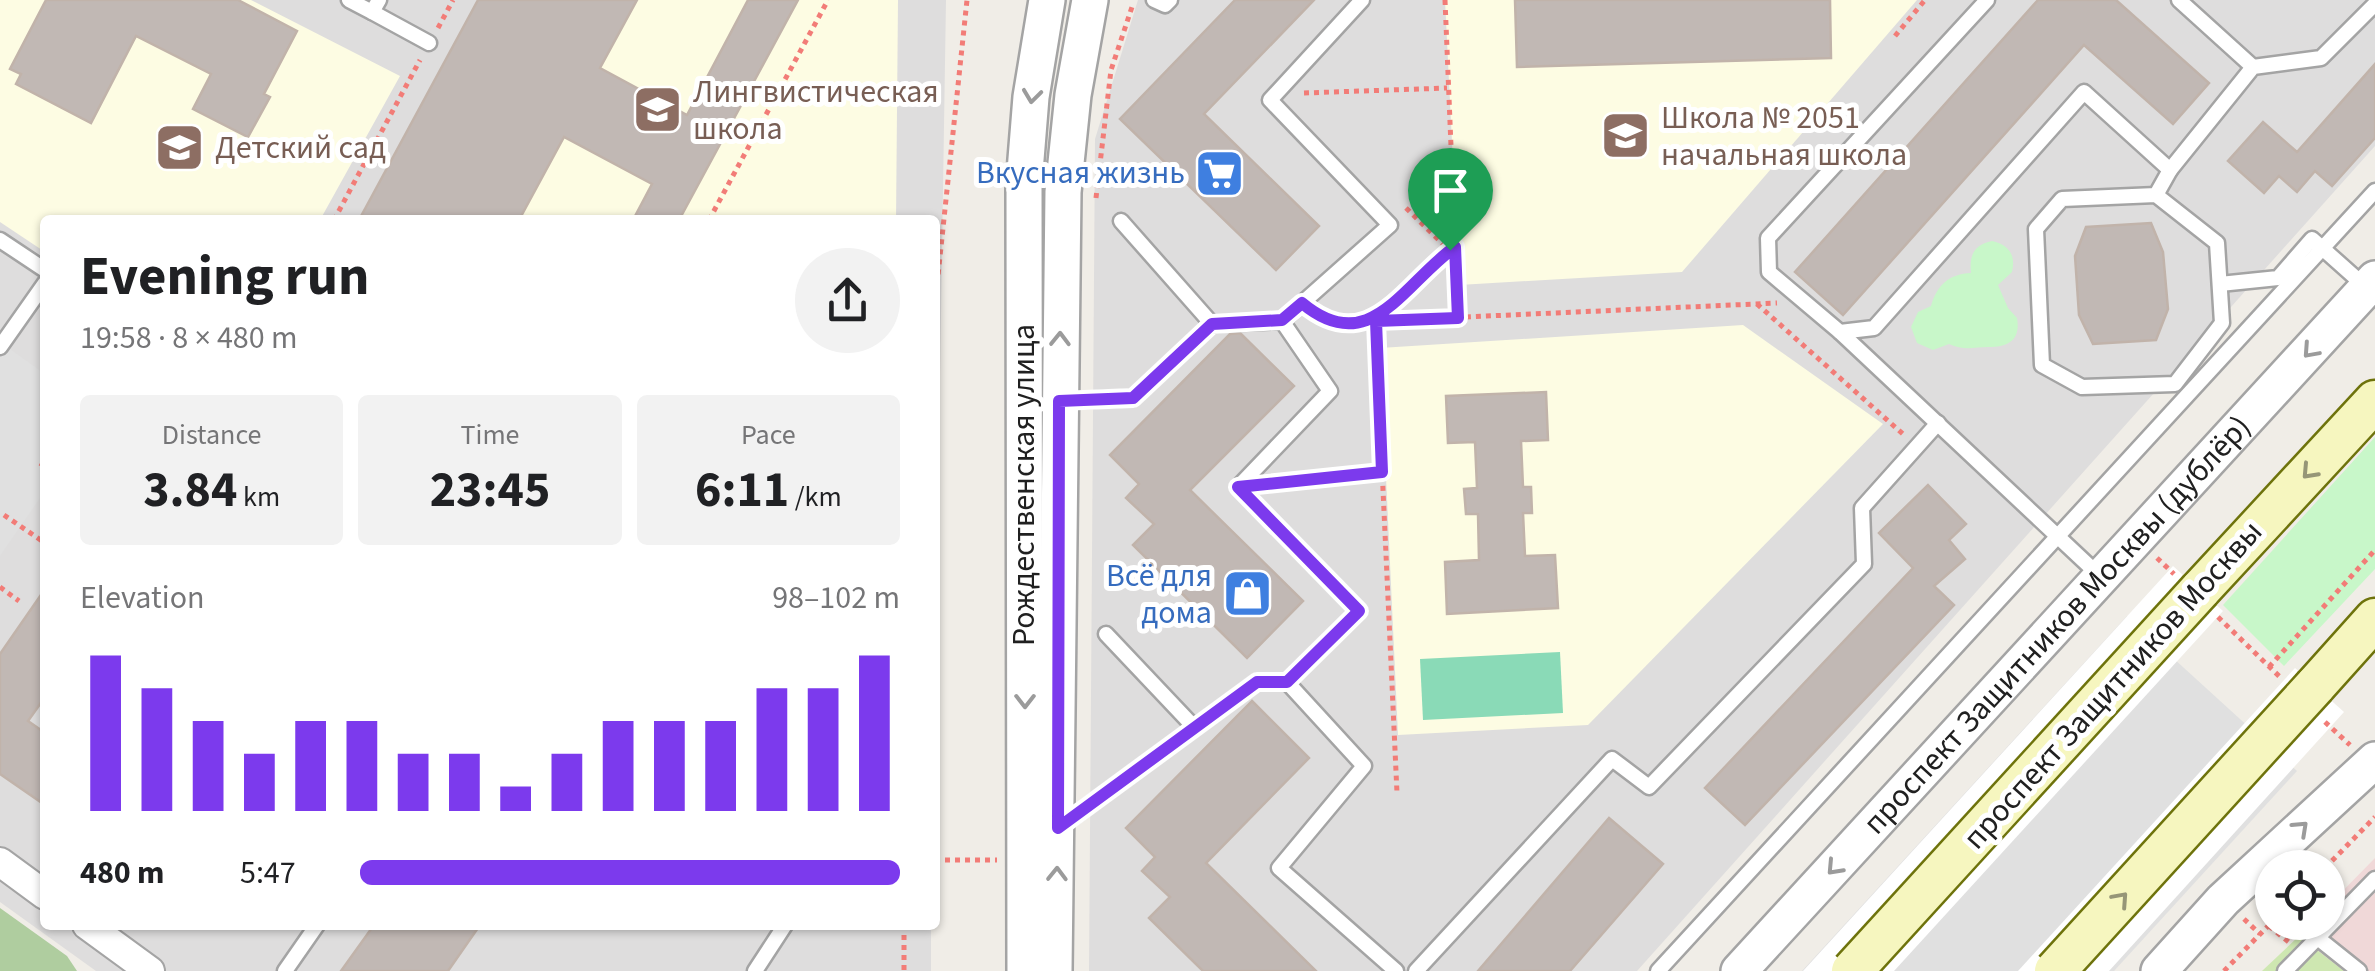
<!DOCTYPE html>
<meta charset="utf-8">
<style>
:root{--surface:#fff;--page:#f2f2f2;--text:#202124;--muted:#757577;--accent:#7c3aed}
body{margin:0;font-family:"Source Sans 3",sans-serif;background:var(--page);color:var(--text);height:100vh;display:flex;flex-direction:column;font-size:38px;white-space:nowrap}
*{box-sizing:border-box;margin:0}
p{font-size:32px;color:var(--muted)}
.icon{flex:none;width:55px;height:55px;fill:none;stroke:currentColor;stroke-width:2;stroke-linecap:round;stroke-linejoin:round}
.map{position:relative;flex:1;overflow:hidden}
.side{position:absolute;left:40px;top:215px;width:900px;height:715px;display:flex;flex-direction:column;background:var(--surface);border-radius:10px;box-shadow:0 2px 8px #0004}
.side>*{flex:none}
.buttons{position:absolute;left:2255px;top:850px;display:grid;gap:20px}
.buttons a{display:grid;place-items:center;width:90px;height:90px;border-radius:50%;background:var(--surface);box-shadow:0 2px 8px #0004;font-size:50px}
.pin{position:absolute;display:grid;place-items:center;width:85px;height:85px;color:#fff;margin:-102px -42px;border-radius:50% 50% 50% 0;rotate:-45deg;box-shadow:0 0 10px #0007}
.pin .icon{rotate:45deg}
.round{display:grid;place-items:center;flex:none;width:105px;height:105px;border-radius:52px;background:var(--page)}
.headline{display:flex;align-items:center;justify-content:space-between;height:170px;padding:0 40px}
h1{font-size:55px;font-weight:700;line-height:75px}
.figures{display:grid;grid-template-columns:repeat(3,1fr);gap:15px;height:170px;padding:10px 40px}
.figures div{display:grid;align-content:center;border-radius:10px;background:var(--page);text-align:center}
.figures b{font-size:50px;font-weight:700}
.figures small{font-size:28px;font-weight:400}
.figures p{font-size:28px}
.chart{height:280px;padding:20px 40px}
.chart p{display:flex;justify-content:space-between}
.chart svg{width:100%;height:180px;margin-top:10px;stroke:var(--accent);stroke-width:6}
ul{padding:0 40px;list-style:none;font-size:32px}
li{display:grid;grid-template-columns:160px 120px 1fr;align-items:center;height:75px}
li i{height:25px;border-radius:12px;background:var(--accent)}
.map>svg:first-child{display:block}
.residential{fill:#dedddd}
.commercial{fill:#f0d8d8}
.education{fill:#fdfce3}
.grass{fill:#cee7b1}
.forest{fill:#afcd9f}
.park{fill:#c8f7c9}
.pitch{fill:#8adab7}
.parking{fill:#e0e0e0}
.pier{fill:#fff}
.building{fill:#c1b8b4;stroke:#c1b3aa;stroke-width:2.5}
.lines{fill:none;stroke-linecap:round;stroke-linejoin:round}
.service-casing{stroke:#a4a4a4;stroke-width:19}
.minor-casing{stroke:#a4a4a4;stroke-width:32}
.tertiary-casing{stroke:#a4a4a4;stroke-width:40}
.secondary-casing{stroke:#6e730c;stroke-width:45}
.path{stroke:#f27c77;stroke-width:5;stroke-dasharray:5 5;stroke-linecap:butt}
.service{stroke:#fff;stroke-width:14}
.minor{stroke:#fff;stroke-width:28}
.tertiary{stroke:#fff;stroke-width:35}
.secondary{stroke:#f6f6bf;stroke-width:40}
.secondary-bridge-casing{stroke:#6e730c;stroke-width:45;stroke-linecap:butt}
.secondary-bridge{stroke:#f6f6bf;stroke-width:40}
.oneway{stroke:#9b9b9b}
.oneway2{stroke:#969677}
.route-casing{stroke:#fff;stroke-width:20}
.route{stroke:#7c3aed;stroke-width:12}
.labels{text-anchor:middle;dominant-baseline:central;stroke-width:10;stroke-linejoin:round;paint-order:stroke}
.education-label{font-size:32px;fill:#785e54;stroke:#fff;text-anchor:start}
.shop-label{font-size:32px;fill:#366cbe;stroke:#fff;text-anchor:end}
.street-label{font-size:32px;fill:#202020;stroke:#fff}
</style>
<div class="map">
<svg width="2375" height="971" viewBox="0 0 2375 971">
<rect width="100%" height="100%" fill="#f0ede7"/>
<!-- residential -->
<g class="residential">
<path d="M0 0H946L935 691V220H45V925H931V971H96L0 902Z"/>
<path d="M1138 0H2375V146L1637 971H1089L1095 139Z"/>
</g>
<!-- commercial -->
<path class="commercial" d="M2375 858V971H2344L2299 936 2312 923 2328 922V906Z"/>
<!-- education -->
<g class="education">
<path d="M0 0H251L400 76 320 220H45V252L0 222Z"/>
<path d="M478 0H898L896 220H359Z"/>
<path d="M1445 0H1917L1682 272 1459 285Z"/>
<path d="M1743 325 1883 424 1588 725 1398 735 1380 348Z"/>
</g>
<!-- grass -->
<path class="grass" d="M2299 936 2344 971H2262Z"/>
<!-- forest -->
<path class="forest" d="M0 908 67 956 77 971H0Z"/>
<!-- park -->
<g class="park">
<path d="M1992 241C2009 245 2016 255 2012 272L1998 285 2008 308 2017 318C2021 340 2008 347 1989 347 1974 347 1964 351 1949 344L1933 350 1917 343 1911 327 1918 312 1931 306C1937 285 1949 274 1971 273 1969 255 1974 245 1992 241Z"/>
<path d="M2375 437V569L2284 666 2223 605Z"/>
</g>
<!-- pitch -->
<path class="pitch" d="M1560 652 1563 713 1423 720 1420 659Z"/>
<!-- parking -->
<g class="parking">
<path d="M0 342 45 374V491L0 556Z"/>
<path d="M2127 616 2297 771 2114 971H1802Z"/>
</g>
<!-- pier -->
<g class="pier">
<path d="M2173 566 2223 611 1894 971H1803Z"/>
<path d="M2295 668 2344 712 2109 971H2018Z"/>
</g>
<!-- building -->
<g class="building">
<path d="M46 0H238L297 31 264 94 270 97 248 137 193 109 211 74 136 36 91 123 16 84 21 74 10 69Z"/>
<path d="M478 0H637L600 68 687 115 748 0H798L679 220H633L652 184 564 137 519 220H359Z"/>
<path d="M1235 0H1314L1204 114 1319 226 1276 270 1120 119Z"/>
<path d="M1515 0H1830L1831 58 1517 67Z"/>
<path d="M2038 0H2116L2209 83 2173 124 2084 45 1843 315 1795 272Z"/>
<path d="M2375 64V138L2332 186 2315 171 2297 192 2279 176 2264 193 2228 161 2263 122 2297 152Z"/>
<path d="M2151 223 2163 252 2168 309 2156 340 2093 344 2079 315 2075 256 2086 227Z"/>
<path d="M1240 333 1294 386 1190 490 1303 601 1247 658 1133 545 1154 524 1126 498 1139 484 1110 455 1230 334Z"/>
<path d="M1546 392 1548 440 1521 441 1523 487H1531L1532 513H1523L1525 556 1555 555 1558 608 1447 614 1445 562 1479 560 1478 514H1466L1464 489 1477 488 1475 442 1448 443 1446 396Z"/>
<path d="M1928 485 1966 524 1949 540 1965 559 1934 586 1954 605 1745 825 1705 788 1913 568 1879 533Z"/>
<path d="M45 589V697L28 721 45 733V805L0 774V654Z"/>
<path d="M1252 701 1309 758 1206 863 1316 971H1203L1149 918 1170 897 1142 871 1155 857 1126 828Z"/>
<path d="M1609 818 1663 864 1570 971H1478Z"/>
<path d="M374 925H480L448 971H341Z"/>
</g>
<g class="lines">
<defs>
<g id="service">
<path d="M349 0 372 12 379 0"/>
<path d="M1154 0 1165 5 1170 0"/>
<path d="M1362 0 1270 100 1390 225 1282 321 1330 391 1238 487 1359 611 1287 682 1364 766 1279 868 1396 971"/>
<path d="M1987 0 1768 238 1769 272 1840 332 1874 328 2084 92 2170 170 2253 67 2321 58 2375 4"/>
<path d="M2179 0 2253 67"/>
<path d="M372 12 429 43"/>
<path d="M2156 195 2217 243 2222 323 2175 384 2082 387 2042 365 2036 229 2062 199 2156 195 2170 170"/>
<path d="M1121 221 1212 324"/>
<path d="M0 240 45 270"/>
<path d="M2220 284 2278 278 2312 239 2367 288"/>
<path d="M1840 332 2102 578"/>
<path d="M0 347 45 283"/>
<path d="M1060 401 1133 398 1212 324 1282 321"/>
<path d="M1106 634 1194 727"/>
<path d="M1058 828 1257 682H1287"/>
<path d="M2319 939 2359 971"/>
<path d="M285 971 317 925"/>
<path d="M755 971 785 925"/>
<path d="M1416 971 1612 759 1649 787 1864 564 1862 508 1938 423"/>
<path d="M1658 971 2375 191"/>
<path d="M2285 971 2375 879"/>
</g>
<g id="minor">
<path d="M0 862 45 895"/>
<path d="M87 925 150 971"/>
</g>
<g id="tertiary">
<path d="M1025 971 1024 184 1031 97 1047 0"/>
<path d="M1054 971 1063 192 1073 95 1090 0"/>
<path id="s1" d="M1739 971 2375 279"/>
<path d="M2159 971 2223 900 2375 760"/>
</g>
<g id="secondary">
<path d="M2200 590 2375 401"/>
<path d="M2315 686 2375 619"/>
</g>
</defs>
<!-- service casing -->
<use href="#service" class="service-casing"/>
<!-- minor casing -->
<use href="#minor" class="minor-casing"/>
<!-- tertiary casing -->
<use href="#tertiary" class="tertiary-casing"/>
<!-- secondary casing -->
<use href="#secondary" class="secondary-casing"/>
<!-- path -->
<g class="path">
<path d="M1445 0 1458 317"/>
<path d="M438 28 453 0"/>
<path d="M1895 36 1925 0"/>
<path d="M1304 93 1447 88"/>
<path d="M1096 198 1111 70 1133 4"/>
<path d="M1406 208 1449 250"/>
<path d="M334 220 420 60"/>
<path d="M709 220 828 0"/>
<path d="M935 304 967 0"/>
<path d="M1757 304 1904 435"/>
<path d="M1316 314C1364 355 1420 271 1455 247"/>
<path d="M1375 316 1397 793"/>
<path d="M1376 321 1777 303"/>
<path d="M40 463 45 466"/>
<path d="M1271 484 1382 473"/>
<path d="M4 515 45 543"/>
<path d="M2157 558 2174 574"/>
<path d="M0 587 19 601"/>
<path d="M2218 617 2282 679"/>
<path d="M2269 667 2375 550"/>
<path d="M2325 722 2350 745"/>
<path d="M935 860H997"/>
<path d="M2325 868 2375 817"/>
<path d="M2244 919 2260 934"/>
<path d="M904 925V971"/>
<path d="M2269 926 2290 943"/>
<path d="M2224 971 2272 922"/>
</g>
<!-- service -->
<use href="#service" class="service"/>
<!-- minor -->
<use href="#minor" class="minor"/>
<!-- tertiary -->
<use href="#tertiary" class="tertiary"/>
<!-- secondary -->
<use href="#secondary" class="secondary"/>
<defs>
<g id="secondary-bridge">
<path d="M1852 971 2200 590"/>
<path d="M2055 971 2315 686"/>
</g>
</defs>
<!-- secondary-bridge casing -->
<use href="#secondary-bridge" class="secondary-bridge-casing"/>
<!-- secondary-bridge -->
<use href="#secondary-bridge" class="secondary-bridge"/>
</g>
<!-- one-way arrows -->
<defs><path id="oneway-chevron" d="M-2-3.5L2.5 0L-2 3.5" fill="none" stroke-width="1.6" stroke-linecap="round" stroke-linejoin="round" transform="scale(2.5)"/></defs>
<g class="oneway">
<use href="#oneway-chevron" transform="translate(1032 96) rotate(97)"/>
<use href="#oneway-chevron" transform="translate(1060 339) rotate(-89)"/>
<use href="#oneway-chevron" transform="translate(2310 351) rotate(132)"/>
<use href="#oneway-chevron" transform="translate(1025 701) rotate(90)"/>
<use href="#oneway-chevron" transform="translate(2301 828) rotate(-43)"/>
<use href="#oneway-chevron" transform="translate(1834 868) rotate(133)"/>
<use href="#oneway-chevron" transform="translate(1057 874) rotate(-89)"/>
</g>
<g class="oneway2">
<use href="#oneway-chevron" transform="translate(2309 472) rotate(133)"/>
<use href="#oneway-chevron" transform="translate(2121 899) rotate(-48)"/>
</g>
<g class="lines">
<defs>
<path id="route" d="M1455 247 1458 318 1376 321 1382 472 1238 487 1359 611 1287 682H1257L1058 828 1059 401 1133 398 1212 324 1282 320 1302 303C1370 360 1404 283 1455 247Z"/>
</defs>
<!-- route casing -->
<use href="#route" class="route-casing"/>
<!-- route -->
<use href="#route" class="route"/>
</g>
<!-- icons -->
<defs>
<symbol id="school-square" viewBox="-11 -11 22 22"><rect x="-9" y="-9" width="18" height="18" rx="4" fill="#8d6e63" stroke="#fff"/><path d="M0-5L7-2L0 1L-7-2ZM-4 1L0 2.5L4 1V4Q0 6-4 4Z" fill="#fff"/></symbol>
<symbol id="supermarket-square" viewBox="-11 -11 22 22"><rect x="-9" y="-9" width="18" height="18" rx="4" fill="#3f7fe0" stroke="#fff"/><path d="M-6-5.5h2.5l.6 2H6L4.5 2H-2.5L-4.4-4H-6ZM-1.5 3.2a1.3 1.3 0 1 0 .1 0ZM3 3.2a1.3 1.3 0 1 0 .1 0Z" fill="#fff"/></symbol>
<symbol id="shop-square" viewBox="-11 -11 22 22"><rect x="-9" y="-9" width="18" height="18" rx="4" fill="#3f7fe0" stroke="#fff"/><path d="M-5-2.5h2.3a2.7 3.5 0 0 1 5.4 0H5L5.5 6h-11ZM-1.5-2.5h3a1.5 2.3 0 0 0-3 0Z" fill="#fff"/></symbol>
</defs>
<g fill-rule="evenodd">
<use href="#school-square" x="630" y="82" width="55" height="55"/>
<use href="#school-square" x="1598" y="108" width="55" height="55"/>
<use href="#school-square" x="152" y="120" width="55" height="55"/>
<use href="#supermarket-square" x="1192" y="146" width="55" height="55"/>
<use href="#shop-square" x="1220" y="566" width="55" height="55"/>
</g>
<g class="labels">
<!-- education labels -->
<g class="education-label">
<text x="693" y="92">Лингвистическая<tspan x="693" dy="37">школа</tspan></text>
<text x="1661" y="118">Школа № 2051<tspan x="1661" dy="37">начальная школа</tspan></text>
<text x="215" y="148">Детский сад</text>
</g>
<!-- shop labels -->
<g class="shop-label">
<text x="1185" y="173">Вкусная жизнь</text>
<text x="1212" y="576">Всё для<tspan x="1212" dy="37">дома</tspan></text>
</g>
<!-- street labels -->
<g class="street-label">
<text transform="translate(1024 485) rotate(-90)">Рождественская улица</text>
<text stroke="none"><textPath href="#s1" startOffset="470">проспект Защитников Москвы (дублёр)</textPath></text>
<text transform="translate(2113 685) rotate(-48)">проспект Защитников Москвы</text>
</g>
</g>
</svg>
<div class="buttons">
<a><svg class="icon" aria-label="locate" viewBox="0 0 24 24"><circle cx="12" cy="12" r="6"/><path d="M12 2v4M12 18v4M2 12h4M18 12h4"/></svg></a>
</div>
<div class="pin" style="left:1450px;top:250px;background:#1e9e55"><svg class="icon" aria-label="arrive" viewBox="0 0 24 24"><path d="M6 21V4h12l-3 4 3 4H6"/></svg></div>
<section class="side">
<div class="headline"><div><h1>Evening run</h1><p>19:58 · 8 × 480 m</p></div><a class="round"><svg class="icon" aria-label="share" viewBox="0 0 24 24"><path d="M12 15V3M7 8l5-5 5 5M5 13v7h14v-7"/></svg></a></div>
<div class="figures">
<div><p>Distance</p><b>3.84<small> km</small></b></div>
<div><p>Time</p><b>23:45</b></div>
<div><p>Pace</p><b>6:11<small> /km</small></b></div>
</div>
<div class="chart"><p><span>Elevation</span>98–102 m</p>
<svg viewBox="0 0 160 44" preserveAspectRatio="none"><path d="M5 44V6M15 44V14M25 44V22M35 44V30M45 44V22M55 44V22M65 44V30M75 44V30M85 44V38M95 44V30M105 44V22M115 44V22M125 44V22M135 44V14M145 44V14M155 44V6"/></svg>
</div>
<ul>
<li><b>480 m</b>5:47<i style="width:100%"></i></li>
</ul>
</section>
</div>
